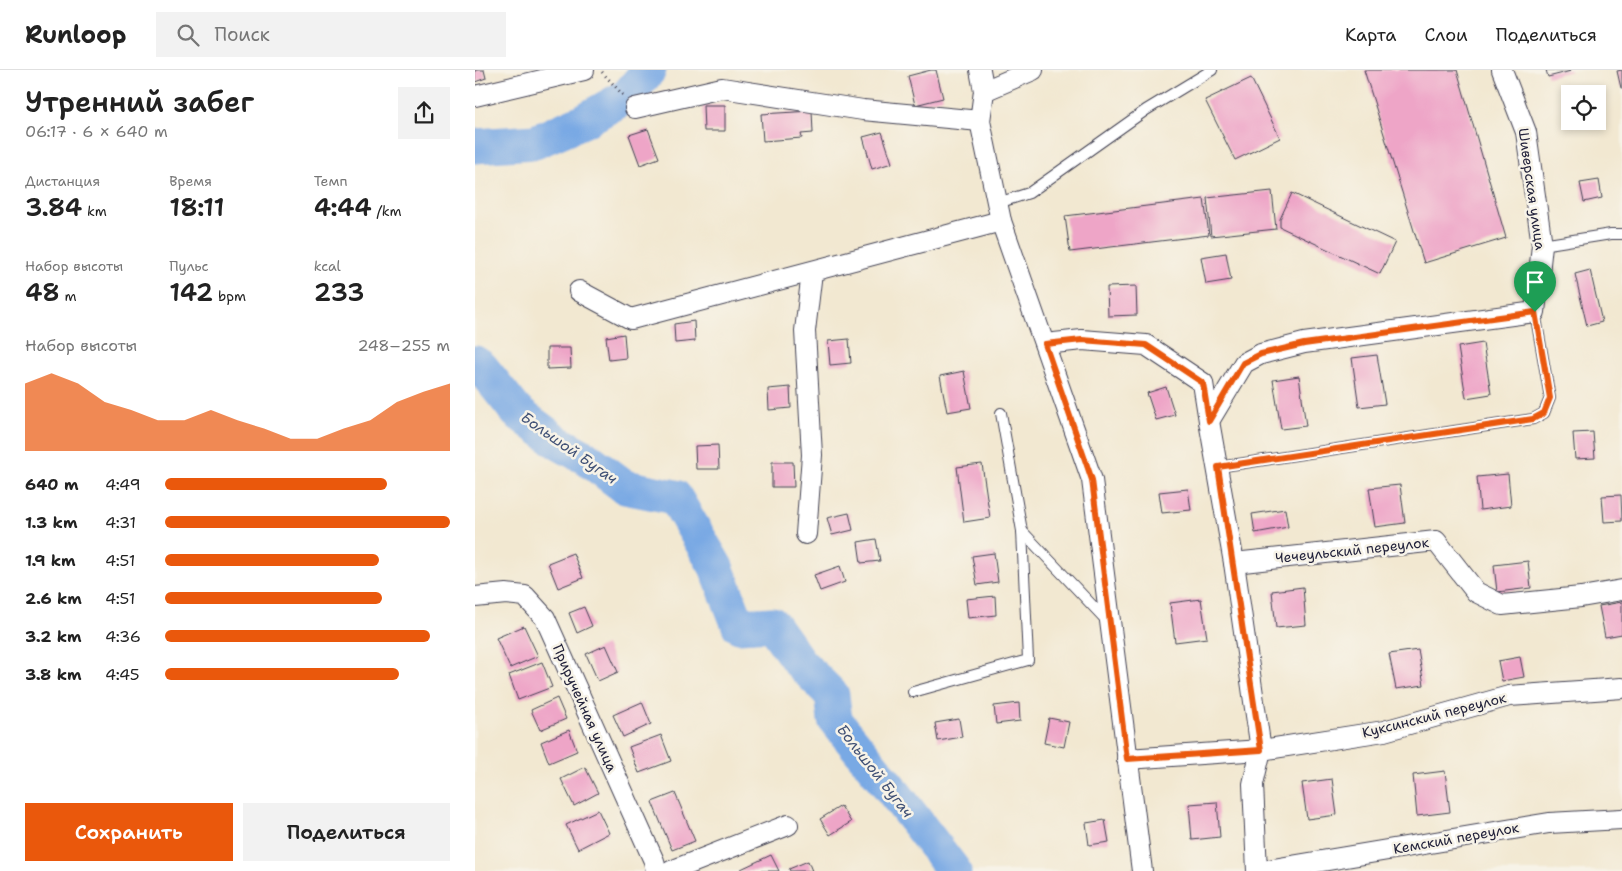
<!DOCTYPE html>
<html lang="ru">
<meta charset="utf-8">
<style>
:root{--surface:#fff;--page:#f2f2f2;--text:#222;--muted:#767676;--line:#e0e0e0;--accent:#ea580c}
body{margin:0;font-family:"Shantell Sans",sans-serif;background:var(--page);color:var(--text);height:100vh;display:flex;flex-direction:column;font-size:19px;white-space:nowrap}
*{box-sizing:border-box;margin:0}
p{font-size:16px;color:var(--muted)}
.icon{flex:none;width:28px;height:28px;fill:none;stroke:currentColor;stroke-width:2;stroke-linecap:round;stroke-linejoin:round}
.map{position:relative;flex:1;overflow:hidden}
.panel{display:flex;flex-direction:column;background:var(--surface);width:475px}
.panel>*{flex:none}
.tools{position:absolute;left:1086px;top:15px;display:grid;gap:10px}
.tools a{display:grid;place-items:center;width:45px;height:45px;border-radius:0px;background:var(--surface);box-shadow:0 2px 8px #0003;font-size:25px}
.pin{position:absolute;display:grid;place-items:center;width:42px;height:42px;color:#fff;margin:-51px -21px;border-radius:50% 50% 50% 0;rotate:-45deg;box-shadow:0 0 5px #0007}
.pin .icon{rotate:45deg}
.round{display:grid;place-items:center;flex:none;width:52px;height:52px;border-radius:0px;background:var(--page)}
.head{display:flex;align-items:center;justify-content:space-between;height:85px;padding:0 25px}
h1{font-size:28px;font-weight:600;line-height:38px}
.figures{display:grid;grid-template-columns:repeat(3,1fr);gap:8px;height:85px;padding:5px 25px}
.figures div{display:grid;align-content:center}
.figures b{font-size:25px;font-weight:600}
.figures small{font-size:14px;font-weight:400}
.figures p{font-size:14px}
.chart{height:140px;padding:10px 25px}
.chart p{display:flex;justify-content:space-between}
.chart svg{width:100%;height:90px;margin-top:5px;fill:var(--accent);opacity:.7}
.cta{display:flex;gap:10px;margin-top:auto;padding:10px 25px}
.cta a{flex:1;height:58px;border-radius:0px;background:var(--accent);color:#fff;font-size:20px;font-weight:600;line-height:58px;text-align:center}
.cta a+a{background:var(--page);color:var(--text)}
ul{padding:0 25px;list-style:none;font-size:16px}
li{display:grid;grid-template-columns:80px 60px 1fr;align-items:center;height:38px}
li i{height:12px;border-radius:6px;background:var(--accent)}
header{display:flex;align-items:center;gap:30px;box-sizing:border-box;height:70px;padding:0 25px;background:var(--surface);border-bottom:1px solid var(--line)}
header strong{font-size:24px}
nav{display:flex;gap:28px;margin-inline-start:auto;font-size:18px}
.search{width:350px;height:45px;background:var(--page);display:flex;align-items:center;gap:12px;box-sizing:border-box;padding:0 18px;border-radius:0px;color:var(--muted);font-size:19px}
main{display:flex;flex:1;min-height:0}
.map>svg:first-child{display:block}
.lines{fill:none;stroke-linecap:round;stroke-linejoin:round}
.river{stroke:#79a9e4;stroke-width:35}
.building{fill:#eea5c7}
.lane-casing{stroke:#414052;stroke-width:12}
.street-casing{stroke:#414052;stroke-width:22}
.path{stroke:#414052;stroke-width:3;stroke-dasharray:1 4;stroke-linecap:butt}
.lane{stroke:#fff;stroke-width:10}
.street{stroke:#fff;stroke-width:20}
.route-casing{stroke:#fff;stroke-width:10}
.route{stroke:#ea580c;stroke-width:6}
.labels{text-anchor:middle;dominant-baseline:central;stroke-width:5;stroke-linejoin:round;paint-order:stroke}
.street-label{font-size:14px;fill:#22223b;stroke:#f7f3e8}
.water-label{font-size:15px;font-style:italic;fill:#405176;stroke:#f7f3e8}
</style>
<header>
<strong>Runloop</strong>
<div class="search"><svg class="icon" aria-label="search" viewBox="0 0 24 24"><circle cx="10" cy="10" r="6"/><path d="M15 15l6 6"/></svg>Поиск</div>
<nav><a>Карта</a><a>Слои</a><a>Поделиться</a></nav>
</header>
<main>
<section class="panel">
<div class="head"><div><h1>Утренний забег</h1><p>06:17 · 6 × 640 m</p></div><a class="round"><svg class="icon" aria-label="share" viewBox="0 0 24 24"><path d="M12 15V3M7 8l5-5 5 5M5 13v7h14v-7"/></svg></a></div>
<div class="figures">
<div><p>Дистанция</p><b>3.84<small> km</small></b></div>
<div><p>Время</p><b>18:11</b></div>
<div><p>Темп</p><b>4:44<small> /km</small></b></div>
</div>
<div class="figures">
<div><p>Набор высоты</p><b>48<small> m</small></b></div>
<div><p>Пульс</p><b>142<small> bpm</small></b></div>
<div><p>kcal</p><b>233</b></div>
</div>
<div class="chart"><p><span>Набор высоты</span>248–255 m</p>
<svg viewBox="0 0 160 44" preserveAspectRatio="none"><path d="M0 44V11L10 6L20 11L30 20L40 24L50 29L60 29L70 24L80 29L90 33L100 38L110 38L120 33L130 29L140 20L150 15L160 11V44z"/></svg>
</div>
<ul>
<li><b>640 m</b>4:49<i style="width:78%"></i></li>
<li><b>1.3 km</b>4:31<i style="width:100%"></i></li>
<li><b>1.9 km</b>4:51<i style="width:75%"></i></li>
<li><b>2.6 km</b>4:51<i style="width:76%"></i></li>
<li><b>3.2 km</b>4:36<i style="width:93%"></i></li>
<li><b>3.8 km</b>4:45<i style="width:82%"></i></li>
</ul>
<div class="cta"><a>Сохранить</a><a>Поделиться</a></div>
</section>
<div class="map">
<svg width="1147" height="801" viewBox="0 0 1147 801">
<rect width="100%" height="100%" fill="#f7f3e8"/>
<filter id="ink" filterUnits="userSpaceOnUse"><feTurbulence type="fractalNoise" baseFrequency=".02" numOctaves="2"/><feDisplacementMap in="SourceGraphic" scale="10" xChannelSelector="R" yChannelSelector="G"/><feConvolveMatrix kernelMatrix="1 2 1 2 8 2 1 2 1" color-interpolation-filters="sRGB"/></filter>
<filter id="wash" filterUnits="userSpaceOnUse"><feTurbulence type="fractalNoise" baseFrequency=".0096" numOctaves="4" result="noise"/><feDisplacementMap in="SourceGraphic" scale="20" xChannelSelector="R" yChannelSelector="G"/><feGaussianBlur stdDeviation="1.12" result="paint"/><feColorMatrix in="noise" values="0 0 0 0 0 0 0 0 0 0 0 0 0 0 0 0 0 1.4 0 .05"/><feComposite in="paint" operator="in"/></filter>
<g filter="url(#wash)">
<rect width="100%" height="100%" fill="#f2e8d1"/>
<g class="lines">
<!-- river -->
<g class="river">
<path d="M0 76 60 72 108 51 152 26 174 0"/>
<path d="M0 293 6 297 42 342 84 373 113 389 150 417 200 427 241 497 264 556 297 554 324 592 357 625 360 650 417 720 479 801"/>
</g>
</g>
<g id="blocks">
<!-- building -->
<g class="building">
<path d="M0 0H9L11 8 0 12Z"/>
<path d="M456 0H461L468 28 440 35 433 6Z"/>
<path d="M889 0H982L1031 168 949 193Z"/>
<path d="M1071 0H1096V1L1073 7Z"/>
<path d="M1147 0V18H1146L1142 1Z"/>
<path d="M776 8 805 68 760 90 730 30Z"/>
<path d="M228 35H250V61H229Z"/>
<path d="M337 41 338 63 326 64 327 68 288 71 286 44Z"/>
<path d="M173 59 184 88 165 95 154 65Z"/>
<path d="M407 62 417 93 397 99 388 67Z"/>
<path d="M1124 110 1127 128 1109 132 1105 113Z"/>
<path d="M797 121 801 159 736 166 732 128Z"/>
<path d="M817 123 920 172 905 204 805 157V149Z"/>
<path d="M729 129 734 165 595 182 590 146Z"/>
<path d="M751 183 756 210 731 214 726 187Z"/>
<path d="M1115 200 1127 252 1112 256 1100 204Z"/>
<path d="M661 216 662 245 633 246 632 217Z"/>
<path d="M219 251 220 271 200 273 199 254Z"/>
<path d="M149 264 151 288 134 290 131 267Z"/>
<path d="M374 269 376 293 355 295 353 271Z"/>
<path d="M1008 273 1016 324 991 328 983 277Z"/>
<path d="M72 278H95L96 298 72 299Z"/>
<path d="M902 285 910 334 884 337 877 288Z"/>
<path d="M489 301 496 338 472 342 465 306Z"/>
<path d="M824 306 831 356 806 359 798 310Z"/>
<path d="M315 317 316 338 294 340 293 319Z"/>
<path d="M691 317 700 345 681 350 672 323Z"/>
<path d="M1118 362 1120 388 1100 389 1098 363Z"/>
<path d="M243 375 244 399H221L220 376Z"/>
<path d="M297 392H318L319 417H297Z"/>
<path d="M507 394 515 448 489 452 482 397Z"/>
<path d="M1033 404 1036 436 1005 440 1002 407Z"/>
<path d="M925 415 930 453 900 457 894 418Z"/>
<path d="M713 419 716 440 687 443 684 422Z"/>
<path d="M1146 425 1147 451 1129 452 1127 426Z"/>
<path d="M810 439 813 457 780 463 777 444Z"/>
<path d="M374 443 378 460 357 465 352 448Z"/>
<path d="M401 469 405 491 386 493 383 472Z"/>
<path d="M98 483 108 508 83 518 73 493Z"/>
<path d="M519 483 523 512 502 515 497 486Z"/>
<path d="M1053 491 1056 518 1022 522 1019 495Z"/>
<path d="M365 496 370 512 345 521 339 505Z"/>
<path d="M828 517 831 555 801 558 797 521Z"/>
<path d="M520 526 521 545 493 548 491 529Z"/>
<path d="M726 529 732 568 700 572 695 533Z"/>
<path d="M1147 532V564L1130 567 1124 536Z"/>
<path d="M109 537 117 556 102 563 94 543Z"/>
<path d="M49 556 63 586 35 598 21 568Z"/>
<path d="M131 575 143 602 123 611 111 584Z"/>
<path d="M943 580 949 615 921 619 914 584Z"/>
<path d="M1045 587 1049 607 1027 611 1023 591Z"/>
<path d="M67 592 77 617 43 630 34 605Z"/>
<path d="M82 628 91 649 65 660 56 640Z"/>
<path d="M167 632 176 654 148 667 138 645Z"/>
<path d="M544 633 545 651 521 654 519 636Z"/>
<path d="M574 648 594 652 589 677 569 673Z"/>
<path d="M484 649 487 667 463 671 460 653Z"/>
<path d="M94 660 102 681 74 693 66 672Z"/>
<path d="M186 665 196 691 164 703 154 677Z"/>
<path d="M110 697 123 723 99 736 86 709Z"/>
<path d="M970 701 975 742 942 746 938 705Z"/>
<path d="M857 709 862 745 832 749 827 713Z"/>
<path d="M200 723 220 771 197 780 177 732Z"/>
<path d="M742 732 745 767 717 770 714 734Z"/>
<path d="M366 736 376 752 355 765 345 749Z"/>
<path d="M123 740 134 763 103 779 91 755Z"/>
<path d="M630 750 634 772 614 775 611 753Z"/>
<path d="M296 785 304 801H266V799Z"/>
<path d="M333 791 337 801H315L314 799Z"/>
</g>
</g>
</g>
<g filter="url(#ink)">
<use href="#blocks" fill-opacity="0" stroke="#414052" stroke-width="1"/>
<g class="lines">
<defs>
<g id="lane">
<path d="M523 133 554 123 671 40 737 0"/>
<path d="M1067 175 1136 164H1147"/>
<path d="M743 397 1058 349 1069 343 1075 328 1060 242"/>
<path d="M547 461 633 552"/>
<path d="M438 622 553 590 547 461 526 343"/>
</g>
<g id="street">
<path d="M505 0 509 21 505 51 526 151 617 410 667 801"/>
<path d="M509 21 558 0"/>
<path d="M0 26 109 0"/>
<path d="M160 38 247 18 388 40 505 51"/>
<path d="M104 221 156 249 526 151"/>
<path d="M570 274 607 270 671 275 728 313 734 351 769 293 786 284 829 273 1060 242 1067 175 1051 62 1027 0"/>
<path d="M734 351 759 493 786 680 778 714 782 801"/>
<path d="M331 464 337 385 330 261 337 202"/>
<path d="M759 493 961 471 1001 522 1027 535 1106 527 1147 520"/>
<path d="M0 527 31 524 50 526 70 548 179 791 181 801"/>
<path d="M652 689 786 680 909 661 1034 626 1147 618"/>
<path d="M196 801 313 755"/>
<path d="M787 801 1074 753 1147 749"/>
</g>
</defs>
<!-- lane casing -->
<use href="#lane" class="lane-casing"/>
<!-- street casing -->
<use href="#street" class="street-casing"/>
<!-- path -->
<path class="path" d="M127 2 148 25"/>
<!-- lane -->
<use href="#lane" class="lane"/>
<!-- street -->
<use href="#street" class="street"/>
</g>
</g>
<g class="lines" filter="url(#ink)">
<defs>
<path id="route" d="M1060 242 1075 328 1069 343 1058 349 743 397 786 680 652 689 617 410 570 274 607 270 671 275 728 313 734 351 768 293 786 284 829 274Z"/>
</defs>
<!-- route casing -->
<use href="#route" class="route-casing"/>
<!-- route -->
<use href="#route" class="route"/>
</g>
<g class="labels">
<!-- street labels -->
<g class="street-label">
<text transform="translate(1057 119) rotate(82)">Шиверская улица</text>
<text transform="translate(877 480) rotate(-6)">Чечеульский переулок</text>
<text transform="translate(110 638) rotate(66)">Приручейная улица</text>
<text transform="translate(959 645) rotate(-14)">Куксинский переулок</text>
<text transform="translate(981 768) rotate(-10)">Кемский переулок</text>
</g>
<!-- water labels -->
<g class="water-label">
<text transform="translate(94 378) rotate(35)">Большой Бугач</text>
<text transform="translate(400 701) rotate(52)">Большой Бугач</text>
</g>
</g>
</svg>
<div class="tools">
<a><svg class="icon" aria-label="locate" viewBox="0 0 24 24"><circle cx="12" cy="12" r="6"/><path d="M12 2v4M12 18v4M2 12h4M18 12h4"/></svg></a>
</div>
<div class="pin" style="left:1060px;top:242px;background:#1e9e55"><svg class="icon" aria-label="arrive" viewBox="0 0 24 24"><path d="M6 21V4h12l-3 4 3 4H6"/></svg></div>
</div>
</main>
